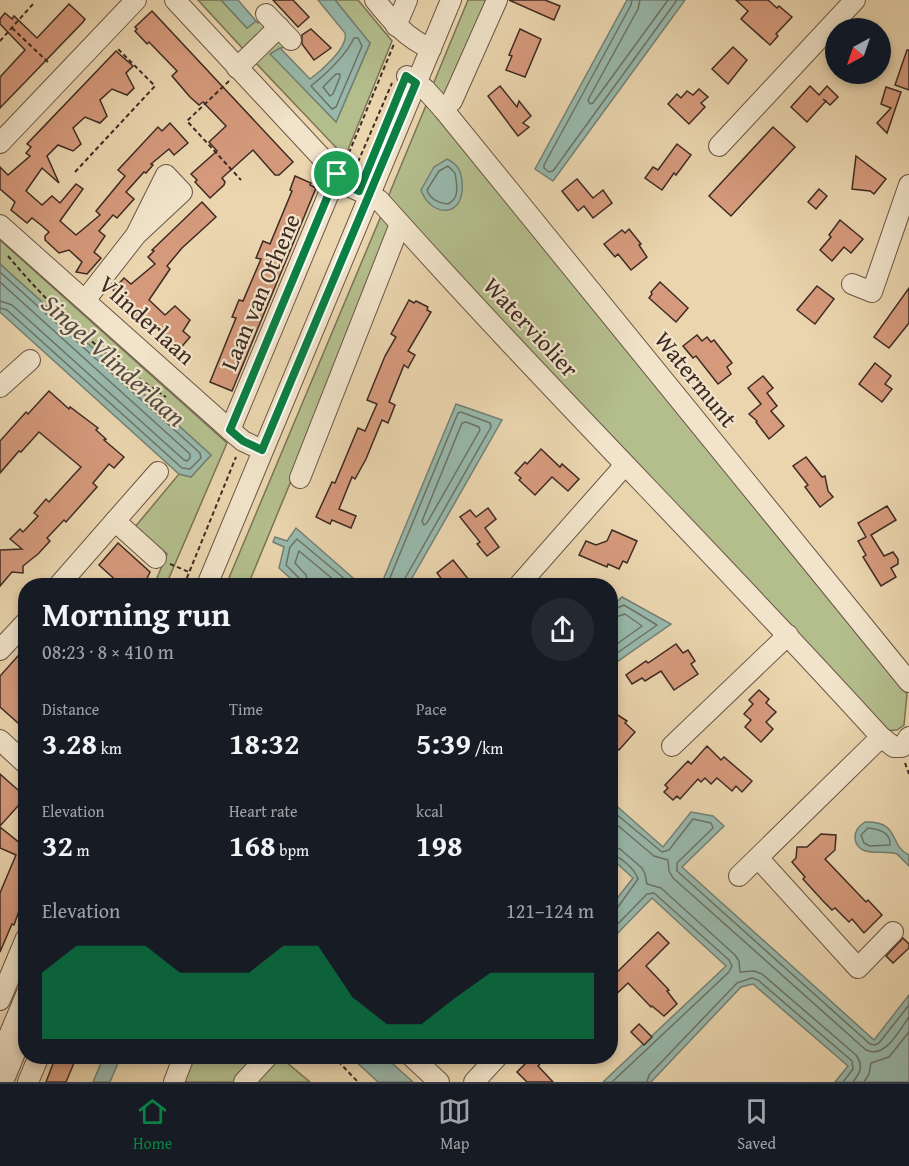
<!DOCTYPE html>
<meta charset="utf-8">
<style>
:root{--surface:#171b24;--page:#242831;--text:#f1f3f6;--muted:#9ea1a6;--line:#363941;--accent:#0b8043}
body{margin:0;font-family:"Gentium Book Plus",serif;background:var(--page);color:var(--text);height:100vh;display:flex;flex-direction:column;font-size:22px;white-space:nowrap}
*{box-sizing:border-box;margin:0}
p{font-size:20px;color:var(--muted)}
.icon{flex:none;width:33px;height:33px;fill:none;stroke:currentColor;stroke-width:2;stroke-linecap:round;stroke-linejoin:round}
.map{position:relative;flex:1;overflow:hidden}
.side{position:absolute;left:18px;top:578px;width:600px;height:486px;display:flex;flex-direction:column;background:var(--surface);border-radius:24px;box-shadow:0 3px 9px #0003}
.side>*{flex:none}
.needle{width:39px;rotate:220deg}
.tools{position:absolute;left:825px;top:18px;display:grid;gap:12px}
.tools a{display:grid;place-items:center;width:66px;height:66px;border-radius:50%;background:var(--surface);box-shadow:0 3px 9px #0003;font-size:30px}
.pin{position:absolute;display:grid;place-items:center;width:51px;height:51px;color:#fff;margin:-26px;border:3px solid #fff;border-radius:50%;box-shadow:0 2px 6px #0007}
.round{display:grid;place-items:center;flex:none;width:63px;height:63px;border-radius:32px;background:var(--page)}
.headline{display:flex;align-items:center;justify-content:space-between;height:102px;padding:0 24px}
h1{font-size:33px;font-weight:700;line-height:45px}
.metrics{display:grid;grid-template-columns:repeat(3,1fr);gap:9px;height:102px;padding:6px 24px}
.metrics div{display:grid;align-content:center}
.metrics b{font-size:30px;font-weight:700}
.metrics small{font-size:16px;font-weight:400}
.metrics p{font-size:16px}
.chart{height:168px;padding:12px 24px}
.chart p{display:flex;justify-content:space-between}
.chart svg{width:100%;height:108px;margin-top:6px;fill:var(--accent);opacity:.7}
.dock{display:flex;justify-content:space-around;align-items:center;height:84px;border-top:2px solid var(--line);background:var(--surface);font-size:16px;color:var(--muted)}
.dock a{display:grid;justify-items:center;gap:3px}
.dock .current{color:var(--accent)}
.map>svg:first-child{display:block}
.green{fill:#b4be8d;stroke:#7a7458;stroke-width:1.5}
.water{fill:#98b9ac;stroke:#748076;stroke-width:1.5}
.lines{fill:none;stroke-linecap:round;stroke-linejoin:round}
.shore{stroke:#6c7268;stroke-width:1.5}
.building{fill:#d59a7c;stroke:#3f2b24;stroke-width:1.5}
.minor-casing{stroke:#6a5646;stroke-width:22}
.path{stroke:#3f2b24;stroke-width:2;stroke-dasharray:4.5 3;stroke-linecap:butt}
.minor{stroke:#f1e4ca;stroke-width:20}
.route-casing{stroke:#fff;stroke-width:12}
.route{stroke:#0b8043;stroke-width:8}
.labels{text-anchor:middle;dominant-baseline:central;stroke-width:4.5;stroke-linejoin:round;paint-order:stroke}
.street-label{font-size:24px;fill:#3f2b24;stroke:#f1e4ca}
.water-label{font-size:26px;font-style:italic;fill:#554e46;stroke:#f1e4ca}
</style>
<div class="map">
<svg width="909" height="1082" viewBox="0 0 909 1082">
<rect width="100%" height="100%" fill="#ead5ae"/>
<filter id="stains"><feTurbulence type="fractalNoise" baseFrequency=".00333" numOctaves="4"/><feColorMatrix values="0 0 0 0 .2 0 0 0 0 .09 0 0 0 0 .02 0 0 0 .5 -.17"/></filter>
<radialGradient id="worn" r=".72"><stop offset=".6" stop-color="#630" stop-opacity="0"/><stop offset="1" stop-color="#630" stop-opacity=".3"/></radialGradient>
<!-- green -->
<g class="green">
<path d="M198 0H221L247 28 256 21 258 23 262 19 267 27 246 52Z"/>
<path d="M335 0H358L392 41 345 157 252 59 278 37 287 45 271 54 336 122 370 43Z"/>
<path d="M468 0H491L445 95 439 93 432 87Z"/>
<path d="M427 103 433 107 907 694 904 725 897 730 882 731 388 197Z"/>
<path d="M381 216 396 227 248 585H226Z"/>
<path d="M0 240 227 443 166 585H154L167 554 135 527 179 474 191 477 211 455 0 264Z"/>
<path d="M191 1056H218L234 1063 237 1056H262L239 1082H179Z"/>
<path d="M277 1056H279L310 1082H254Z"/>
</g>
<!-- water -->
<g class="water">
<path d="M221 0H238L256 21 247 28Z"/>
<path d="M318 0H335L370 43 336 122 270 54 280 48 310 79C321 71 349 47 345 33Z"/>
<path d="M627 0H685L553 181 535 169Z"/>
<path d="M447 159C457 164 461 170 462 181 466 219 431 218 421 190L434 167Z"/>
<path d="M0 264 211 455 191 477 179 474 0 312Z"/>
<path d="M456 404 502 420 408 585H381Z"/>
<path d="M296 528 361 585H298L279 568 284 547 273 542 275 537 287 541Z"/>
<path d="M622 597 671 624 611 666V607Z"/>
<path d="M611 801 663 847 691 812 713 816 724 826 682 867 874 1040 909 995V1082H835L848 1066 753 984 741 987 651 1082H603L726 966 652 898 611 940V906L633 878 611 858Z"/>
<path d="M865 822C901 821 888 845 909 855V866L897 854C884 849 857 859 855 838 855 830 859 826 865 822Z"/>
<path d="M104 1056H121L110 1082H93Z"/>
<path d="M350 1056H384L413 1082H378Z"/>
</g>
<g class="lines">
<!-- shore -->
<g class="shore">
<path d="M632 0 631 5 544 165V168L549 172 553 171 677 0"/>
<path d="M640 0 638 9 588 100 590 104 593 103 668 0"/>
<path d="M354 38H358L362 46 336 107 332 109 311 86C327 73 345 57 354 38Z"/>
<path d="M336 74H340V77L333 94 330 96 323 87Z"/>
<path d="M448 166 455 173C457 186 460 198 448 204 439 203 430 199 427 190L439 171Z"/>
<path d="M0 272 200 453 201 458 190 469 182 468 7 310 0 308"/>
<path d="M0 282 190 454V458L187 461 184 460 12 305 0 301"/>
<path d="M466 422 479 427 480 430 427 523 424 525 422 521 462 423Z"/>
<path d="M301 585 300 579 286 565 290 547 297 539 352 585"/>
<path d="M309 585 306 575 295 563 299 551 340 585"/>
<path d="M387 585 458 413 461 412 490 423 491 427 404 580 403 585"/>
<path d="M610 611 624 605 657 625 610 658"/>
<path d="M610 619 625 614 642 626 610 649"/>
<path d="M610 809 662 852 669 850 693 819 711 823 713 828 677 863V871L870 1044 875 1045 879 1043 909 1005"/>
<path d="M610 819 654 856 668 860 669 871 673 878 866 1050C885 1059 899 1031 909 1017"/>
<path d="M868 828C879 829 891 832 890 845L870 846 864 843 861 835Z"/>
<path d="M610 846 620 849 642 868 645 874 647 884 661 888 735 955 739 961 740 972 754 971 762 974 856 1055C864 1066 860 1073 853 1082"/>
<path d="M610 854C620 856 635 869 638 879L618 907 610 909"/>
<path d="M610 932 647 894 654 893 729 960 732 966 729 972 612 1082"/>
<path d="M647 1082 649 1075 737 983 752 978 758 980 852 1061 853 1069 843 1082"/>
<path d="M864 1082 869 1074 871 1063 889 1057 909 1032"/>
</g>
</g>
<!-- building -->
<g class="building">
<path d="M273 0H293L309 17 298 27Z"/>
<path d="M509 0H545L560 6 554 20Z"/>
<path d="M736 0H768L777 8 779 6 792 17 776 34 778 36 770 45 741 19 748 11Z"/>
<path d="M69 4 85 19 83 22 0 108V77L25 50 0 24V19L5 13 12 19 14 16 37 38Z"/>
<path d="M152 11 293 162 279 175H275L253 150 222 178 225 182 224 185 210 198 195 182 197 180 191 174 217 151 209 142 226 126 203 102 199 105 190 97 172 76 177 71 149 42 147 44 135 31 137 29 135 27Z"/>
<path d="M311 29 331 48 314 60 302 44V35Z"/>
<path d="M520 29 541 39 525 77 506 70 512 56 509 55Z"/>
<path d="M733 47 747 60 728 84 712 69Z"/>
<path d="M907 50H909V90L895 85Z"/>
<path d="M116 51 133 66 126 73 134 88 127 95 112 89 100 100 107 116 100 123 85 117 73 128 81 144 73 151 58 145 47 156 59 183 42 168 26 191 42 205 52 196 60 203 76 184 83 189 60 221 76 235 100 215 96 211 125 176 118 170 158 127 162 131 170 123 188 143 174 155 169 149 151 164 153 165 146 173 144 172 126 192 134 199 117 218 113 215 99 231 105 236 94 252 101 258 87 274 76 272 82 262 69 250 59 253 45 240V236L49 232 41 225 32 218 27 223 11 210 15 202 0 189V167L8 175 30 156 26 153 31 147 27 144Z"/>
<path d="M500 86 517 107 519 101 531 116 523 123 529 127 518 136 488 96Z"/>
<path d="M810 86 819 95 827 86 838 97 830 105 823 99 826 101 807 122 791 107Z"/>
<path d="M886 87 901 92 887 133 877 123 891 108 881 104Z"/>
<path d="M699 89 708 97 701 103 705 107 689 124 668 104 677 94 681 98 687 91 693 95Z"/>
<path d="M773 127 795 147 731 216 709 196Z"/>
<path d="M677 144 691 155 676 175 674 173 662 190 645 178 653 167 658 170Z"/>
<path d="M856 156 886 179 874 194 870 191 852 189Z"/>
<path d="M295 176 311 183 310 185 316 188 232 391 210 382 236 318 232 317 239 300 243 301 261 259 256 258 263 241 270 244 292 191 290 190Z"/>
<path d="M577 179 593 198 603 190 612 203 593 218 584 206 578 211 562 191Z"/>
<path d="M819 189 827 196 816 209 808 202Z"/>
<path d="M202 202 216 217 182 248 167 266 170 269 149 300 165 315 175 306 190 320 183 331 190 337 177 352 170 344 171 342 156 327 151 332H149L133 319 137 311 113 290 124 278 131 284 155 264 148 257 154 251 152 250Z"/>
<path d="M840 220 863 239 851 253 844 247 832 261 820 250 831 237 829 235Z"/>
<path d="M629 229 641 244 639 245 647 257 631 270 618 254 615 257 604 244 622 230 625 233Z"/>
<path d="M660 282 688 308 676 322 649 298 652 294 651 292Z"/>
<path d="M817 286 834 299 815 324 797 310Z"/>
<path d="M909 288V323L889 348 874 337Z"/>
<path d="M409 300 414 303 416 301 428 307 427 310 431 312 408 351 415 355 408 368 404 365 389 402 395 405 388 423 382 420 366 459 355 479 352 477 339 509 356 516 351 528 332 520 330 524 316 517 332 482 335 483 358 428 365 431 377 404 367 400 385 356 396 337 391 334Z"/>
<path d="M697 335 702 341 707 337 711 342 714 340 732 363 727 367 731 374 718 384 696 356 693 358 683 346Z"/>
<path d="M875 363 891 376 885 384 892 389 882 402 859 384Z"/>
<path d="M763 376 773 388 767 393 777 406 771 411 784 426 769 439 756 422 757 421 749 414 761 404 748 388Z"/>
<path d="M49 391 69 409 70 407 98 428 96 430 106 439 104 440 124 457 114 468 109 464 93 483 97 487 66 522 64 520 47 538 50 541 38 554 23 566V573L12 572 0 586V550L22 549 10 539 20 529 23 532 38 516 34 513 46 499 49 502 81 467 39 432 21 452 19 451 0 473V441L26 412 28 414Z"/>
<path d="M541 449 560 467 562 464 579 479 568 491 552 477 535 495 519 480 521 478 515 473 525 462 527 464Z"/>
<path d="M806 457 822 477 825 476 828 491 833 497 820 507 805 487 808 485 793 466Z"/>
<path d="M887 506 896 520 871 535 884 556 893 552 898 559V564L891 568 896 577 881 586 863 557 866 555 858 541 866 537 858 523Z"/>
<path d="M488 508 496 519 485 528 499 547 487 556 477 544 480 542 460 517 470 510 476 517Z"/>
<path d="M612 530 637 541 627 563 623 561 619 569 608 564 607 567 579 555 586 541 596 545 607 541Z"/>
<path d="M118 543 150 572 144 585H121L99 565Z"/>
<path d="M453 560 473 585H446L437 573Z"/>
<path d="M676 644 683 653 688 650 695 661 691 664 698 674 674 690 661 671 645 681 642 678 632 684 626 675 646 661 648 663Z"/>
<path d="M26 647V730L0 707V676Z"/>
<path d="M759 690 769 699 766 703 776 712 766 722 773 729 761 742 745 727 751 720 744 714 753 704 749 700Z"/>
<path d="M610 710 627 721 625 723 635 732 619 750 610 742Z"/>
<path d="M707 746 721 760 724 757 752 781 742 792 736 786 732 791 717 778 711 784 705 778 701 782 698 779 680 799 677 796 673 800 664 792 668 788 665 785 688 761 691 764Z"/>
<path d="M0 774 26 797 0 826Z"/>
<path d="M0 827 20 843 26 832V891L14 925 12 924 0 952V893L16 855 0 848Z"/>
<path d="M821 834 836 835 835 850 825 859 866 902 868 900 882 915 864 933 852 919 849 922 835 908 832 910 823 901 803 879 805 877 792 862 796 858 797 847H807Z"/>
<path d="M658 932 669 943 646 966 669 990 667 991 677 1004 664 1016 652 1006 651 1007 628 983 610 1000V979Z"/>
<path d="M903 938 909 944V948L893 963 886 956Z"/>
<path d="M639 1024 652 1037 644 1045 631 1032Z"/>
<path d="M56 1056H77L66 1082H46Z"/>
<path d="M517 1056H547L538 1066 553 1082H527L517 1072 525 1064Z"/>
</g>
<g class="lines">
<defs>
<g id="minor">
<path d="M175 0 348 186 379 200C542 383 717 556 881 737L894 747H902L909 737"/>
<path d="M375 0C392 21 406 38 431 49"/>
<path d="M266 14 291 40"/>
<path d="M396 26 407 0"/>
<path d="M237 68 279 27"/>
<path d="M407 76 425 89 443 109 909 682"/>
<path d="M443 109 452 101 497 0"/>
<path d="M0 143 136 0"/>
<path d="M719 146 855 0"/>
<path d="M0 225 230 430 243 441 262 450"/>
<path d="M852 284 872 292 909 185"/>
<path d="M86 299 136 235 182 192 166 175 136 235"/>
<path d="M0 387 30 360"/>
<path d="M230 430 337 174"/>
<path d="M300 478 400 224"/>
<path d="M115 521 156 558"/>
<path d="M59 585 158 472"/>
<path d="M207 585 451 0"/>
<path d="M519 585 625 465"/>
<path d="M0 650 26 622"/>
<path d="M0 740 26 764"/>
<path d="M672 746 788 635"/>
<path d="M758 858 858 968 893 932"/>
<path d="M739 876 881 737"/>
<path d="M0 1000 26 938"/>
<path d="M411 1056 439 1082"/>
<path d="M0 1057 26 995"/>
<path d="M3 1082 19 1043"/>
<path d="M28 1082 39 1056"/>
<path d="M174 1082 184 1056"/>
<path d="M244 1082 268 1056"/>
<path d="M474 1082 498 1056"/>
</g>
</defs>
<!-- minor casing -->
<use href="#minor" class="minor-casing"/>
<!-- path -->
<g class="path">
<path d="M12 28 50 64"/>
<path d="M0 41 33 4"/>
<path d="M229 81 187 121 241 180"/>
<path d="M346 160 394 44"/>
<path d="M355 169 392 83"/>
<path d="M75 172 155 86 116 47"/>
<path d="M8 256C53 310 107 359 166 397"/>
<path d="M170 564 189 572"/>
<path d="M184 585 236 457"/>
<path d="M905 763 909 774"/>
<path d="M333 1056 358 1082"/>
</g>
<!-- minor -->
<use href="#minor" class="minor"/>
</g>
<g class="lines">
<defs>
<path id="route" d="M406 76 416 83 262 450 243 441 230 430 337 174 348 186 359 191Z"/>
</defs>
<!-- route casing -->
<use href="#route" class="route-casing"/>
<!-- route -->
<use href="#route" class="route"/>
</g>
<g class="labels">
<!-- street labels -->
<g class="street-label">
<text transform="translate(260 292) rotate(-67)">Laan van Othene</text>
<text transform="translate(147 320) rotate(42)">Vlinderlaan</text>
<text transform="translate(531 327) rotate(47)">Waterviolier</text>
<text transform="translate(696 379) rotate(51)">Watermunt</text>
</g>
<!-- water labels -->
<g class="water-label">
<text transform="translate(114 360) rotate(42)">Singel Vlinderlaan</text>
</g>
</g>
<rect width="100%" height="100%" filter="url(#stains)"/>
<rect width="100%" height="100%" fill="url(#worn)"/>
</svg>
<div class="tools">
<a><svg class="needle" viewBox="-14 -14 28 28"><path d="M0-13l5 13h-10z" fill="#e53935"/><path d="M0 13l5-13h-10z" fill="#9ea1a6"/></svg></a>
</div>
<div class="pin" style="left:337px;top:174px;background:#1e9e55"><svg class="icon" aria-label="arrive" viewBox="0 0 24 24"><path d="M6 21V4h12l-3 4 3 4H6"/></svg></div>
<section class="side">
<div class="headline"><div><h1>Morning run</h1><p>08:23 · 8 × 410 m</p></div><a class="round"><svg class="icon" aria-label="share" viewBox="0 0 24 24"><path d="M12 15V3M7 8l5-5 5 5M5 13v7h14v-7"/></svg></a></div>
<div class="metrics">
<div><p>Distance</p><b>3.28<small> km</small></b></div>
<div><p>Time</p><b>18:32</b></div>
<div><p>Pace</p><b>5:39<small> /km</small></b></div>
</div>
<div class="metrics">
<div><p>Elevation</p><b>32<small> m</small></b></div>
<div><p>Heart rate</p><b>168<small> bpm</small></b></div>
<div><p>kcal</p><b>198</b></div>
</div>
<div class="chart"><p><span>Elevation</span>121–124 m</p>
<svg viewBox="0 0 160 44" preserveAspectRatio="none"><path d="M0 44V17L10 6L20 6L30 6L40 17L50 17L60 17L70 6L80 6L90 27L100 38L110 38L120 27L130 17L140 17L150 17L160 17V44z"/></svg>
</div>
</section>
</div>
<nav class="dock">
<a class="current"><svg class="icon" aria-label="home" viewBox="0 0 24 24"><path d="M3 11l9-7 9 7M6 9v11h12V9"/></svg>Home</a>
<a><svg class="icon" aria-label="map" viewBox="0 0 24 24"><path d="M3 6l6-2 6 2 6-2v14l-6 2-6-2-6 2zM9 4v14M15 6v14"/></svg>Map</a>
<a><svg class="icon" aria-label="saved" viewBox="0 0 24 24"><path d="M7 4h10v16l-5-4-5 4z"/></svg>Saved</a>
</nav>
